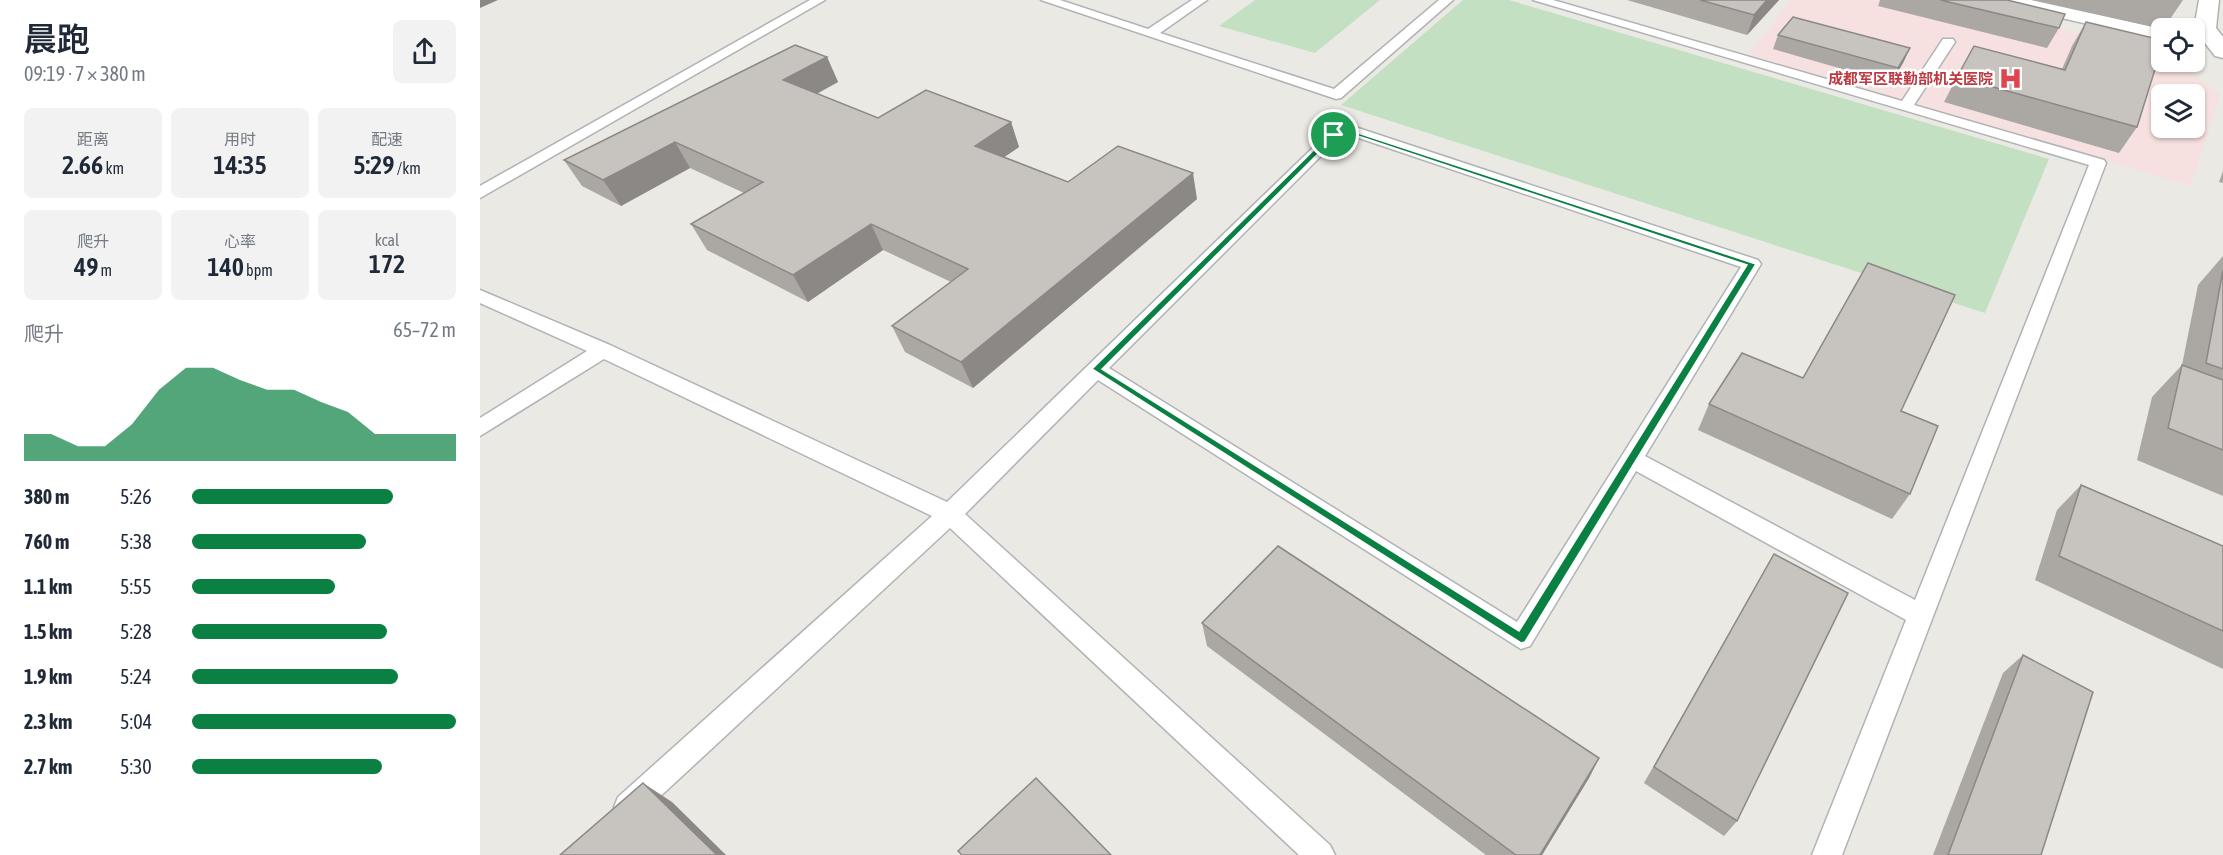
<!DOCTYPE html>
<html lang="zh">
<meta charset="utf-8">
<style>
:root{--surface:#fff;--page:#f2f2f3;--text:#1f2937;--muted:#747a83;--accent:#0b8043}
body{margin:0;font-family:"Asap Condensed","Noto Sans SC",sans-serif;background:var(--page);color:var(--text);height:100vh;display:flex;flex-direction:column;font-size:22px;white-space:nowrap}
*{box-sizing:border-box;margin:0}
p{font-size:20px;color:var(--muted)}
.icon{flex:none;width:33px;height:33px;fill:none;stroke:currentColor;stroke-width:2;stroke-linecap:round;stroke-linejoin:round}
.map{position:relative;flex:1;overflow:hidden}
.sheet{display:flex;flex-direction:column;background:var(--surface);width:480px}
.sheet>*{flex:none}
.tools{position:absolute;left:1671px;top:18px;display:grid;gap:12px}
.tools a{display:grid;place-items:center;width:54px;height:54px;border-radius:9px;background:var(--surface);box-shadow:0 2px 4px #0004;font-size:30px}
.pin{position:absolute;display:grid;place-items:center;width:51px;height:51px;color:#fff;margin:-26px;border:3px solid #fff;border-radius:50%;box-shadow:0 2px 6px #0007}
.round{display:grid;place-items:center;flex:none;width:63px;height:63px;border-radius:9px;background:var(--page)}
.headline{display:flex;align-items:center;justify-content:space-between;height:102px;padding:0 24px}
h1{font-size:33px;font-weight:600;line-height:45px}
.stats{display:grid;grid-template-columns:repeat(3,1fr);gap:9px;height:102px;padding:6px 24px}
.stats div{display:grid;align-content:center;border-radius:9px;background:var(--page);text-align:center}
.stats b{font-size:26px;font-weight:600}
.stats small{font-size:16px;font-weight:400}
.stats p{font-size:16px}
.chart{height:168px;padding:12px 24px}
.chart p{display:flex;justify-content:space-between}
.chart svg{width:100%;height:108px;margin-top:6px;fill:var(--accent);opacity:.7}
ul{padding:0 24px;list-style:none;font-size:20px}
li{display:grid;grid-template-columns:96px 72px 1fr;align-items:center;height:45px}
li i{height:15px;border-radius:8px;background:var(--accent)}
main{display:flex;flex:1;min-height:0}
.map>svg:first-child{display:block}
.medical{fill:#f7e0e0;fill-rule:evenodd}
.green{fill:#c4e0c2}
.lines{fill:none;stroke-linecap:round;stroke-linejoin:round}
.lane-casing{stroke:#b0b3b6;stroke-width:3}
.street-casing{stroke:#b0b3b6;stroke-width:3}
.lane{fill:#fff;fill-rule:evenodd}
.street{fill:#fff;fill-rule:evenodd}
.wall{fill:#aba8a4}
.shaded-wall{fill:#8b8886}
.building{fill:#c7c3bf;stroke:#8b8886;stroke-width:1.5}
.route{fill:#0b8043;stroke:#fff;stroke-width:1.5;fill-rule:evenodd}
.labels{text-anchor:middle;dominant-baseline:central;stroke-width:5;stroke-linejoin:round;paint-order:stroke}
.far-health-label{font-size:15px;font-weight:bold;fill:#be3a42;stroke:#fff;text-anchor:end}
</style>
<main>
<section class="sheet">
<div class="headline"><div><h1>晨跑</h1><p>09:19 · 7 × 380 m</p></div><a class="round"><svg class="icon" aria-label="share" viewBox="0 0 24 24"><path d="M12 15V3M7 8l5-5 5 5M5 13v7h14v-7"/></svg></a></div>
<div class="stats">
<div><p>距离</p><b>2.66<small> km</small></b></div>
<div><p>用时</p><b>14:35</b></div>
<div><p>配速</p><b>5:29<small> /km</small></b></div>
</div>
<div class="stats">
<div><p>爬升</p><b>49<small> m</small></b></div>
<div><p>心率</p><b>140<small> bpm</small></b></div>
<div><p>kcal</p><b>172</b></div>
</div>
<div class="chart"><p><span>爬升</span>65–72 m</p>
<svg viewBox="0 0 160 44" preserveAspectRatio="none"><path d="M0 44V33L10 33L20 38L30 38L40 29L50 15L60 6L70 6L80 11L90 15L100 15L110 20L120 24L130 33L140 33L150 33L160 33V44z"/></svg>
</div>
<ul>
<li><b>380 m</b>5:26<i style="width:76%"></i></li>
<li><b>760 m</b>5:38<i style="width:66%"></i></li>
<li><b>1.1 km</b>5:55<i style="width:54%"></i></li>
<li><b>1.5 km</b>5:28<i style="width:74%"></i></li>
<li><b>1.9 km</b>5:24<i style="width:78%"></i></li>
<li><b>2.3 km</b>5:04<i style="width:100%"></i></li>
<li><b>2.7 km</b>5:30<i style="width:72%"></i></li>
</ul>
</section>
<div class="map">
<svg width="1743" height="855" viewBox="0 0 1743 855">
<rect width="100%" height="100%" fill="#ebe9e3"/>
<!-- medical -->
<path class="medical" d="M1311 0H1463L1681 53 1682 62H1694L1740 94 1711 186 1269 55ZM1682 94H1714V128H1682Z"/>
<!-- green -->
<g class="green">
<path d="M775 0H900L835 53 739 26Z"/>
<path d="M983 0H1029L1569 159 1505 313 861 105Z"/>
</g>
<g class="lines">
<defs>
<g id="lane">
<path d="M330 0H345L0 198V186Z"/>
<path d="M561 0H580L668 29 712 0H727L680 33 854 89 959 0H973L861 98 856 99Z"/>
<path d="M1053 0H1073L1422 101 1463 39H1473L1475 42 1434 105 1624 160 1626 163 1362 855H1332L1426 620 1156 471 1050 646 1041 649 618 380 485 514 850 845 855 855H819L470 528 158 817 148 821 138 817 134 807 138 797 452 516 124 359 0 436V418L107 351 0 303V290L130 345 467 502 849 132 866 124 1278 260 1281 264 1165 456 1435 600 1609 165ZM867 134 1261 267 1037 622 629 368 859 138Z"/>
</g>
<g id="street">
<path d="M1484 0H1556L1682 29V41L1538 8 1494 6 1487 4Z"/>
<path d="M1719 0H1739L1736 28 1743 37V58L1735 56 1714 29Z"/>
</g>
</defs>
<!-- lane casing -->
<use href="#lane" class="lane-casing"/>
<!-- street casing -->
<use href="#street" class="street-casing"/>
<!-- lane -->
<use href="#lane" class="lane"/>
<!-- street -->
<use href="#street" class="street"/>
</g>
<!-- wall -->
<g class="wall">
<path d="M1147 0H1299L1267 35Z"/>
<path d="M1400 0H1527L1579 28 1567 48 1398 6Z"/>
<path d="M1551 0H1703L1684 28H1682V29Z"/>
<path d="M1606 22 1657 127 1639 153 1464 102 1477 77 1582 69 1592 46Z"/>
<path d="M1298 35 1430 48 1423 63 1411 83 1293 49Z"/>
<path d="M347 57 358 82 337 94 398 118 531 122 539 147 524 157 588 182 717 199 493 388 425 352 412 326 471 282 403 250 328 302 227 250 211 224 264 193 210 168 141 206 102 186 84 160Z"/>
<path d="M1743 171V183L1739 182Z"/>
<path d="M1743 256V496L1657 460 1672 397 1702 365 1718 285Z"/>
<path d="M1323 378 1421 411 1430 494 1412 519 1218 430 1229 404Z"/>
<path d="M1601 485 1743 546V669L1555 580 1577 510Z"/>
<path d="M1294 554 1257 821 1244 836 1164 783Z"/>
<path d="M722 623 1119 758 1109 778 1062 855H1006L727 646Z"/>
<path d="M1543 655 1561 855H1453L1523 673Z"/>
</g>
<!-- shaded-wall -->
<g class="shaded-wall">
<path d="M0 0H18L0 8Z"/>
<path d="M1287 0H1299L1267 35 1274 15Z"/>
<path d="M1430 48 1423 63 1411 83 1418 68Z"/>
<path d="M347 57 358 82 315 105 303 80Z"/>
<path d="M531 122 539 147 504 171 495 146Z"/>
<path d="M195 142 210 168 141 206 123 180Z"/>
<path d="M713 173 717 199 493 388 481 362Z"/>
<path d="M391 224 403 250 328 302 313 275Z"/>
<path d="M1119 758 1109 778 1062 855H1060Z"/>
<path d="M163 783 192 802 246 855H237Z"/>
</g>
<!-- building -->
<g class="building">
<path d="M1220 0H1287L1274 15Z"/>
<path d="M1460 0H1527L1585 14 1579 28Z"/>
<path d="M1313 17 1430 48 1418 68 1298 35Z"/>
<path d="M1606 22 1682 40V47L1657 127 1477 77 1494 46 1585 70Z"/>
<path d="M315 45 347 57 303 80 398 118 446 90 531 122 495 146 588 182 638 146 713 173 481 362 412 326 488 269 391 224 313 275 211 224 283 182 195 142 123 180 84 160Z"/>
<path d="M1388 263 1475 295 1421 411 1458 426 1430 494 1229 404 1262 353 1323 378Z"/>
<path d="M1743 270V369L1726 363Z"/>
<path d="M1702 365 1743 380V450L1688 428Z"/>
<path d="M1601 485 1743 546V631L1579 556Z"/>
<path d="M798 546 1119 758 1060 855H1036L722 623Z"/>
<path d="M1294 554 1368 593 1257 821 1174 767Z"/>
<path d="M1543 655 1613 692 1561 855H1468Z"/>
<path d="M556 778 631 855H482L478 851Z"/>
<path d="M163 783 237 855H80Z"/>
</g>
<!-- route -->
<path class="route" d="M863 128 1276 264 1045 642 1041 643 612 369 851 133ZM866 132 1267 265 1039 631 622 369 856 136Z"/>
<!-- icons -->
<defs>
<symbol id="hospital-bare" viewBox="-9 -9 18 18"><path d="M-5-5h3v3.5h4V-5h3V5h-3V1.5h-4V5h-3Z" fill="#e0444e" stroke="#fff" stroke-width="2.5" paint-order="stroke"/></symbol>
</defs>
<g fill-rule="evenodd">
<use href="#hospital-bare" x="1514" y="62" width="33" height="33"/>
</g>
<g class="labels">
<!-- far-health labels -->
<g class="far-health-label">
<text x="1513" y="78">成都军区联勤部机关医院</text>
</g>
</g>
</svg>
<div class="tools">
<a><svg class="icon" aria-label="locate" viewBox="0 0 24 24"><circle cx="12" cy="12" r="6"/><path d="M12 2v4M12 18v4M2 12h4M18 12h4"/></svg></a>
<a><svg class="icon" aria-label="layers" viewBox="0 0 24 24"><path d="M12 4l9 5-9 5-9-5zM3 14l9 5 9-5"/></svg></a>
</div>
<div class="pin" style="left:854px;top:135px;background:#1e9e55"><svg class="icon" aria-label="arrive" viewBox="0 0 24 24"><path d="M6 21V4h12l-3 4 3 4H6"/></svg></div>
</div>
</main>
